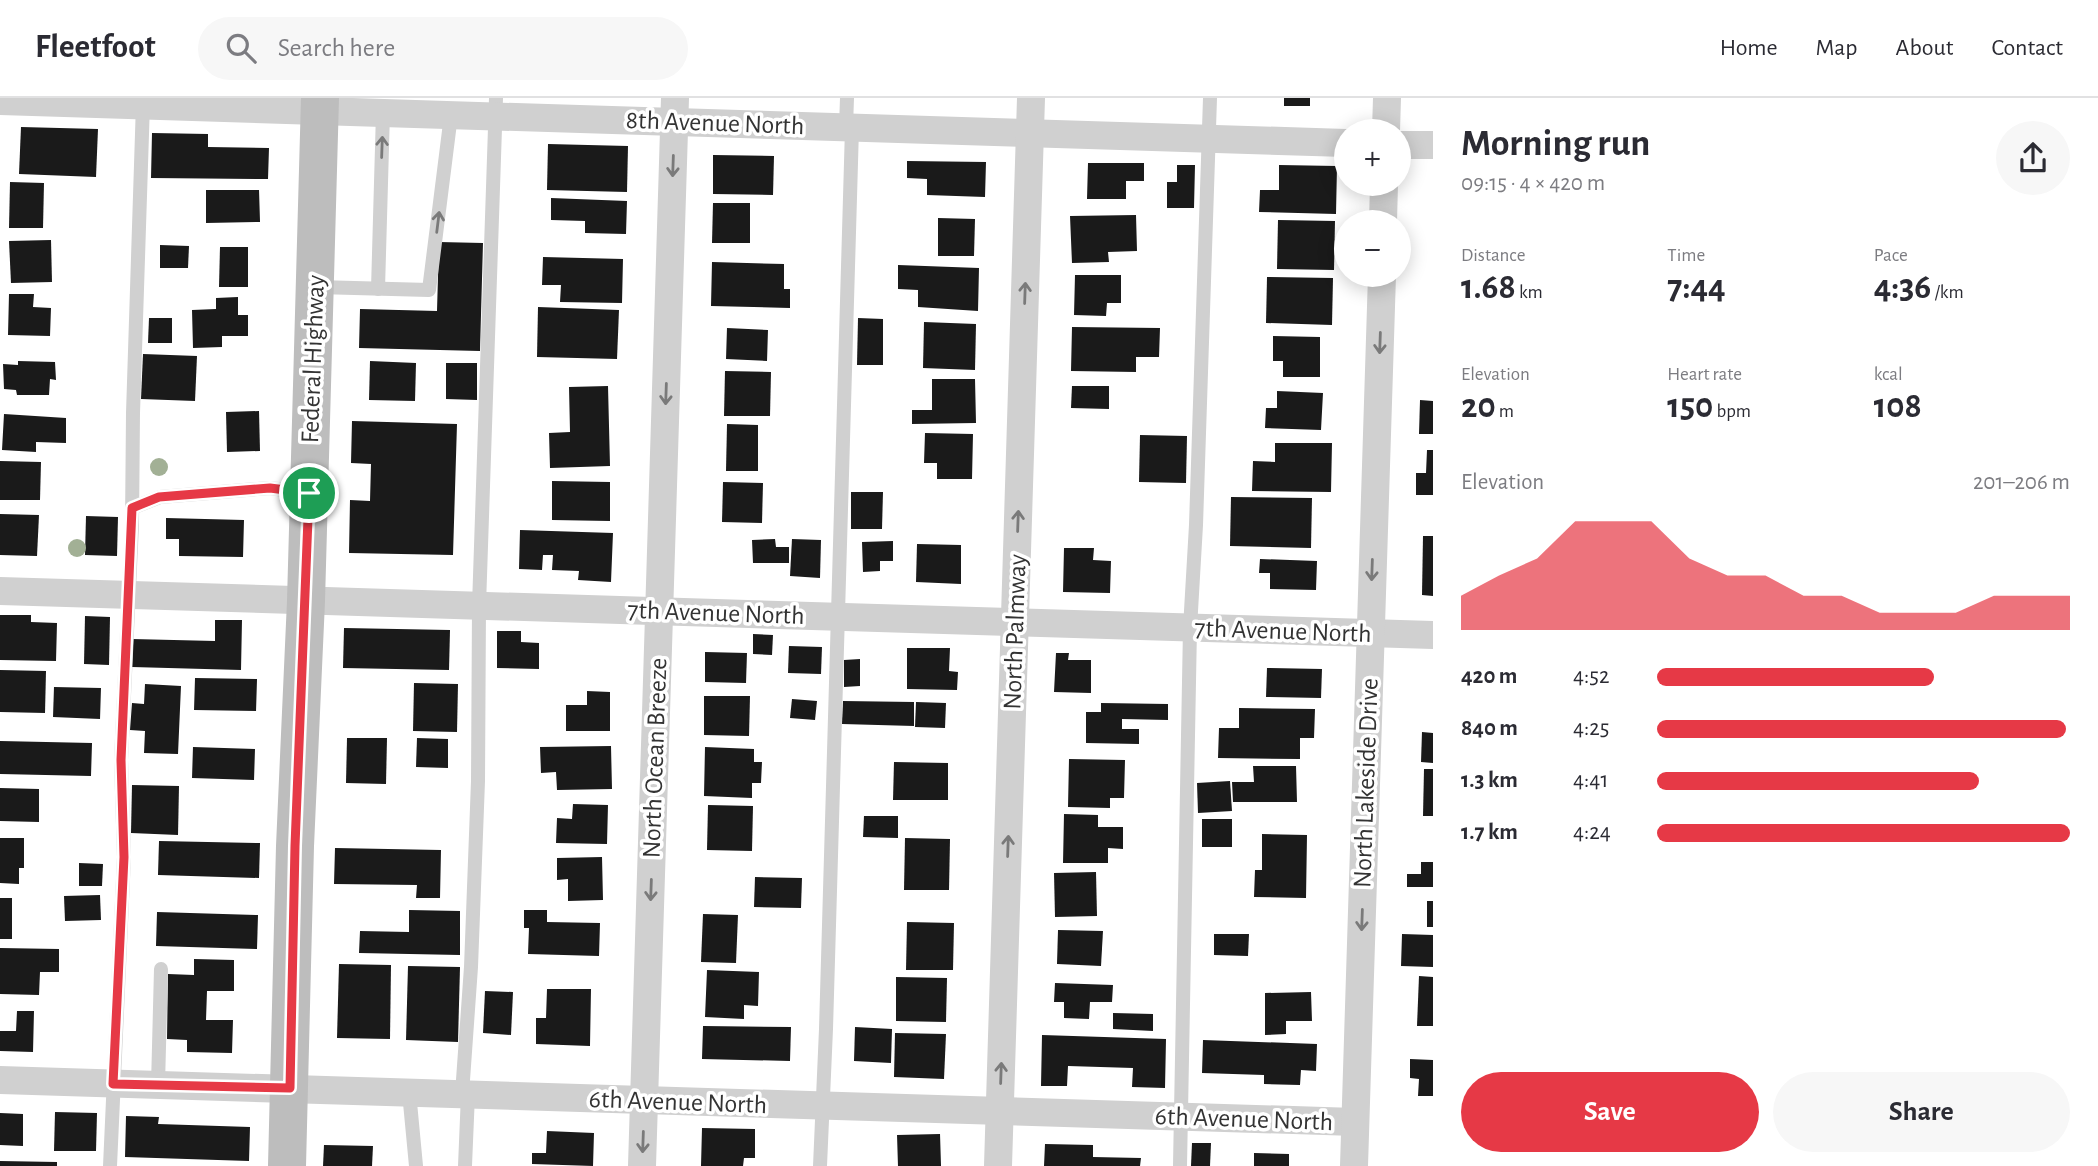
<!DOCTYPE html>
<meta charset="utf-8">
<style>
:root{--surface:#fff;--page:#f7f7f7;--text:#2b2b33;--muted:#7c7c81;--line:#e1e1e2;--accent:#e63946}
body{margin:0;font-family:"Alegreya Sans",sans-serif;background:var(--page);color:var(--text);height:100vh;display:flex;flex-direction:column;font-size:26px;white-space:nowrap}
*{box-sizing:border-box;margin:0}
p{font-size:23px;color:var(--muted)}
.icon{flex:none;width:38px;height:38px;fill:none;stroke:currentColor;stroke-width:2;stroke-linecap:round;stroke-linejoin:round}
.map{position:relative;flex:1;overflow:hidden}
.panel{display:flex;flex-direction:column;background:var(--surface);width:665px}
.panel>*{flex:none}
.tools{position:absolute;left:1334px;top:21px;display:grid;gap:14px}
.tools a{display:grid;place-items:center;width:77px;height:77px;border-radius:50%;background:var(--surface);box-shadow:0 4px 18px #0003;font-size:35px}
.pin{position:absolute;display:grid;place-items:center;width:60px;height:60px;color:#fff;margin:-30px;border:4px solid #fff;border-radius:50%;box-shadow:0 2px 7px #0007}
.round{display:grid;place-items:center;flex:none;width:74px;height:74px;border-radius:37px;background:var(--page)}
.overview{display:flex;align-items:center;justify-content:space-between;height:119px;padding:0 28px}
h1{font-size:38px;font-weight:600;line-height:52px}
.figures{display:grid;grid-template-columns:repeat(3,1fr);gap:10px;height:119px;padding:7px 28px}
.figures div{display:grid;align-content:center}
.figures b{font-size:35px;font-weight:600}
.figures small{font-size:19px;font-weight:400}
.figures p{font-size:19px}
.chart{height:196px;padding:14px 28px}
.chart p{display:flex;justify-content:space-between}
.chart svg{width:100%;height:126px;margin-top:7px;fill:var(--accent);opacity:.7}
.cta{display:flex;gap:14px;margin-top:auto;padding:14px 28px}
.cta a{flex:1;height:80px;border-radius:42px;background:var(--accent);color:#fff;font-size:28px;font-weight:600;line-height:80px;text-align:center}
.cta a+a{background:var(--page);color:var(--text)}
ul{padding:0 28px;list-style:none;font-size:23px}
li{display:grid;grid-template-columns:112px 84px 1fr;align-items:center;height:52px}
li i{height:18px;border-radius:9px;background:var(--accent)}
header{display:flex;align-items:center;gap:42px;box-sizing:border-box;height:98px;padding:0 35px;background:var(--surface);border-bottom:2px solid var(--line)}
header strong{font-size:33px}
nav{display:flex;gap:38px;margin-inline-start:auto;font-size:24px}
.search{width:490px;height:63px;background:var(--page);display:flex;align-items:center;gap:18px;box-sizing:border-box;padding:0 24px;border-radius:38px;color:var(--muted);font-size:26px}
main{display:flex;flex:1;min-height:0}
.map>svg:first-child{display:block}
.building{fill:#1a1a1a}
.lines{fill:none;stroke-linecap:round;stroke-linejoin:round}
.lane{stroke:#d0d0d0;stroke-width:14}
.street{stroke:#d0d0d0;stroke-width:28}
.secondary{stroke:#bdbdbd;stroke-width:38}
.tree{fill:#a2b095}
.oneway{stroke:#7a7a7a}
.route-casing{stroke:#fff;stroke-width:14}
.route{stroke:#e63946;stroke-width:9}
.labels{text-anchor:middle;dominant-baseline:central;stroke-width:7;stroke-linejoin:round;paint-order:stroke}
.street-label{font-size:26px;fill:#333;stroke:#fff}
</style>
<header>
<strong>Fleetfoot</strong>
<div class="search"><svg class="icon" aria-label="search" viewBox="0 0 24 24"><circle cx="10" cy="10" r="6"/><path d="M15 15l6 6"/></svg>Search here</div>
<nav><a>Home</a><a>Map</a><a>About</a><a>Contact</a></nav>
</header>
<main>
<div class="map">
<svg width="1433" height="1068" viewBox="0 0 1433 1068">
<rect width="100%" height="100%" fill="#fff"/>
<!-- building -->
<g class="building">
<rect x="1284" y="0" width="26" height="8"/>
<path d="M21 29 98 31 96 79 19 76Z"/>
<path d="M152 35 208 36V49L269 50 268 81 151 80Z"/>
<path d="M548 46 628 48 627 94 547 92Z"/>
<path d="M713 57 774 58 773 97 713 96Z"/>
<path d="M907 63 986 64 985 99 927 97V81L907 80Z"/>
<path d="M1088 65H1144V83H1126V101H1087Z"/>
<path d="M1177 67H1195L1194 110H1167V84H1177Z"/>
<path d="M1279 67 1337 68 1336 116 1259 114 1260 92H1279Z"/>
<path d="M10 84 44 85 43 130H9Z"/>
<path d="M206 92H259L260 124 206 125Z"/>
<path d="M551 100 627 103 626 136 585 135V123L551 122Z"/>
<path d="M713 105H750V145H712Z"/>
<path d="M1136 117 1137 153 1108 154 1109 164 1072 165 1070 118Z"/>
<path d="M938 120 975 121 974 158H938Z"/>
<path d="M1278 122 1335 123 1334 172 1277 171Z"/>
<path d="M51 142 52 184 11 185 9 143Z"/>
<path d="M439 144 483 145 480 253 359 250 360 211 437 213Z"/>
<path d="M160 147 189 148 188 170H160Z"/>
<path d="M220 149H248V189H219Z"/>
<path d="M543 159 623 161 622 205 560 204 561 187H542Z"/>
<path d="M712 164 784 166V191H790V210L711 208Z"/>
<path d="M898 167 979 170 978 213 918 209V192L898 191Z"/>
<path d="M1075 177H1121V205H1107L1106 218 1074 217Z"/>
<path d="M1267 179 1333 180 1332 227 1266 225Z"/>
<path d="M9 196H34L33 209 51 210 50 238 8 237Z"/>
<path d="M238 199V217H248V238H222V249L193 250 192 212 216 211V200Z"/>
<path d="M538 209 619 212 617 261 537 259Z"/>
<path d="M149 220H172V245H148Z"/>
<path d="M858 220 883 221V267H857Z"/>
<path d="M924 224 976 226 975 272 923 270Z"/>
<path d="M1072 229 1160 230 1159 259H1136V274L1071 273Z"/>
<path d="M727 230 768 232 767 263 726 261Z"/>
<path d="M1273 238 1320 239V279H1283V263H1273Z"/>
<path d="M143 256 197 258 195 303 141 301Z"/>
<path d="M18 263 55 264 56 282 50 281 49 297H17L16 292 4 291 3 266 18 267Z"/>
<path d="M370 263 416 265 415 303 369 302Z"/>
<path d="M446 265H477V302L446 301Z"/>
<path d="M725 273 771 274 770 318H724Z"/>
<path d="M932 281H975L976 325 912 326V312H932Z"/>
<path d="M608 288 610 368 550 370 549 335 570 334 569 289Z"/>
<path d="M1072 288H1109V311L1071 310Z"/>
<path d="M1277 293 1323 295 1321 332 1265 330 1266 310H1277Z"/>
<path d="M1420 302 1433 303V336H1419Z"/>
<path d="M259 313 260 353 227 354 226 314Z"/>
<path d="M4 316 66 320V345L36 344V354L2 352Z"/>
<path d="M352 323 457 326 453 457 349 455 350 402 370 403 371 366 351 365Z"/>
<path d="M727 326 758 327V373H726Z"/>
<path d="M925 335 973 336 972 381H937V365H924Z"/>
<path d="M1140 337 1187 338 1186 385 1139 384Z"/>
<path d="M1275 345H1332L1331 394 1252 393 1253 363 1275 364Z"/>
<path d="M1427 352H1433V397H1416V375H1426Z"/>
<path d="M0 363 41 364 40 402H0Z"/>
<path d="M552 383 610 384V423L552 422Z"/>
<path d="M723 384 763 385 762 425 722 424Z"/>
<path d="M851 394H883L882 431H851Z"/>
<path d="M1231 399 1312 400 1311 450 1230 448Z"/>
<path d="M0 416 39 417 37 458 0 457Z"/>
<path d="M86 418 118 419 117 458 85 457Z"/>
<path d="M166 420 244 422 243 459 179 458V441H166Z"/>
<path d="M520 432 613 435 611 484 578 482 579 473 552 472 553 457H543L542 472 519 471Z"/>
<path d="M1423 438H1433V498L1422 497Z"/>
<path d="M775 441 776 449H789V465H753L752 442Z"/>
<path d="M792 441 821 442 820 480 790 478Z"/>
<path d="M893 443V463H880V473L863 474 862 444Z"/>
<path d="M917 446 961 447V486L916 484Z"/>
<path d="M1064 450H1094L1093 462 1111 463 1110 495 1063 494Z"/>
<path d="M1260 461 1317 463 1316 492 1270 491V475H1259Z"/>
<path d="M0 517H31V524L57 525 56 563 0 562Z"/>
<path d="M85 518 110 519 109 567 84 566Z"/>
<path d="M215 522H242L241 572 132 569V541L215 543Z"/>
<path d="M344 530 450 532 449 572 343 570Z"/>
<path d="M497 533H521V544L539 545V571L497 570Z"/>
<path d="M753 536 773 537 772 557 753 556Z"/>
<path d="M789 548 822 549 821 576 788 575Z"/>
<path d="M907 550H950L949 573 958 574 957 592 907 591Z"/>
<path d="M705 554 747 555 746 585 705 584Z"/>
<path d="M1056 555H1069L1068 562H1091V595L1054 594Z"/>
<path d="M860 561V588L844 589V562Z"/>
<path d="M1267 570 1322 571 1321 600 1266 599Z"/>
<path d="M0 572 46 573 45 615 0 614Z"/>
<path d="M195 580 257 581 256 613 194 612Z"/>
<path d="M414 585 458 586 457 634 413 633Z"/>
<path d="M145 586 181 588 178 656 144 655 145 633 130 632 132 605 144 606Z"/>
<path d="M54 589 101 590 100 621 53 619Z"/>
<path d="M587 593 610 594V633H566V607H587Z"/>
<path d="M704 598H750L749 638 704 637Z"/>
<path d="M792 601 817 603 815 622 790 620Z"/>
<path d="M843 603 914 604V628L842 626Z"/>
<path d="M916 604 946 605 945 630 915 629Z"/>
<path d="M1101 605 1168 606V622L1122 621V631H1139V646L1086 645V614H1101Z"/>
<path d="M1239 610 1315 611 1314 640H1300V661L1218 660 1219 630H1239Z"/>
<path d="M1422 634 1433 635V665L1421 664Z"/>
<path d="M347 640H387L386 686 346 685Z"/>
<path d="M417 640 448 641V670L416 669Z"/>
<path d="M0 643 92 645 91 678 0 676Z"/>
<path d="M611 648 612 691 557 692 556 674 541 675 540 649Z"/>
<path d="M193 649 255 651 254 682 192 680Z"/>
<path d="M705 649 754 651V664H762L761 685H752V700L704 698Z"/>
<path d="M1069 661 1125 662 1124 700H1110V710L1068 709Z"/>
<path d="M894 664 948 665V702H893Z"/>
<path d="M1253 668H1296L1297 704H1233L1232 684H1254Z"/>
<path d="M1424 671H1433V718H1423Z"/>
<path d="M1230 683 1232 713 1198 715 1197 685Z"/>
<path d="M132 687 179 688 178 737 131 735Z"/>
<path d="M0 690 39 691V724L0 723Z"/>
<path d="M573 706 608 707 607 746 556 745 557 720 572 721Z"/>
<path d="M708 707 753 708 752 753 707 752Z"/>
<path d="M1064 716 1098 717V729H1123V751L1108 750V765H1063Z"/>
<path d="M864 718H898V740L863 739Z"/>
<rect x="1202" y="721" width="30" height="28"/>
<path d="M1262 736 1307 737 1306 800 1254 799 1255 772H1262Z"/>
<path d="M0 740H24V770H19V786L0 785Z"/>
<path d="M905 740 950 741 949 792H904Z"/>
<path d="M159 743 260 745 259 780 158 777Z"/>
<path d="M335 750 441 752 440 800H416L417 787 334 786Z"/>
<path d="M602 759 603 802 568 803V781L557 782V760Z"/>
<path d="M1421 764H1433V789H1407V776H1421Z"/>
<path d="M79 765 103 766 102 788H79Z"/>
<path d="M1096 774 1097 818 1055 819 1054 775Z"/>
<path d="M755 779 802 780 801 810 754 809Z"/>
<path d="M100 797 101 822 65 823 64 798Z"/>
<rect x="0" y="800" width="12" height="41"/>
<rect x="1427" y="803" width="6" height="26"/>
<path d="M409 812 460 813V857L359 855 360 833 409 834Z"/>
<path d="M524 812H547V824L600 825 599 858 528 856 529 830H524Z"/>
<path d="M157 814 258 817 257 851 156 848Z"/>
<path d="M703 816 738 817 736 865 701 864Z"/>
<path d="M907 824 954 825 953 872H906Z"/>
<path d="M1058 832 1103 833 1101 868 1057 866Z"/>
<path d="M1214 836H1249L1248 858 1214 857Z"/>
<path d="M1402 836 1433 837V869L1401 868Z"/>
<path d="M0 850 59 851V874H40L39 897 0 896Z"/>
<path d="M194 861 234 862V893H207L206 922H233L232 955 187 954V942L167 941 168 876 194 877Z"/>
<path d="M339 866 391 867 390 941 337 940Z"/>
<path d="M408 868 460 869 458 944 406 942Z"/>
<path d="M707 872 759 874 758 908 744 907V921L705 919Z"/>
<path d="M1419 878 1433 879V928H1417Z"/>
<path d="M896 879 947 880 946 924 896 923Z"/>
<path d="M1055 885 1113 887 1112 904H1090L1089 921 1064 920V904H1054Z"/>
<path d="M547 891H591L590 948 536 946V920H546Z"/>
<path d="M485 893 513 894 511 937 483 935Z"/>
<path d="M1311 894 1312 923H1286V936L1265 937V895Z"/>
<path d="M17 913H34L33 954 0 953V933H16Z"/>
<path d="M1113 915 1153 916V933L1113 931Z"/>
<path d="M703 928 791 929 790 963 702 961Z"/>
<path d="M855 929 892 931 891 965 854 963Z"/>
<path d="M895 935 946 936 944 981 894 979Z"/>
<path d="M1042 937 1166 941 1165 990 1132 989 1133 970 1068 968 1067 988H1041Z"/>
<path d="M1203 942 1317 946 1316 973 1301 972 1300 987 1264 986V977L1202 975Z"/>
<path d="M1410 961 1433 962V998H1418L1419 981 1410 980Z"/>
<path d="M55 1014 97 1015 96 1053H54Z"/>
<path d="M0 1015 23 1016V1048L0 1047Z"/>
<path d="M126 1018 159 1019 158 1026 250 1029 249 1063 125 1059Z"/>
<path d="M702 1030 755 1031V1060H744L743 1068H701Z"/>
<path d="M547 1033 594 1035 593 1068 532 1066V1055H546Z"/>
<path d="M940 1036 941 1068H898L897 1037Z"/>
<path d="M1192 1045H1211L1210 1068H1191Z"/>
<path d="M1045 1046 1093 1047V1059L1141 1060 1140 1068H1044Z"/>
<path d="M324 1047 373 1048 372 1068H323Z"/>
<path d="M1254 1055 1289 1056V1068H1254Z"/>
<path d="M0 1063 57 1064V1068H0Z"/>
</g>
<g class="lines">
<!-- lane -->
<g class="lane">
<path d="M846 29 847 0"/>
<path d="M317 189 429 192 451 17"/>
<path d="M378 191 383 14"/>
<path d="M132 410 160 399 270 390 307 395"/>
<path d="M158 987 161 871"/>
<path d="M409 994 416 1068"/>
<path d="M462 996 471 869 478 683 479 508 496 0"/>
<path d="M110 1068 124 759 121 662 132 427 133 315 143 5"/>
<path d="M465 1068 468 996"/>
<path d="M820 1068 826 931 852 30"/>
<path d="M1180 1068 1190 530 1196 427 1210 0"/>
</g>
<!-- street -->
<g class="street">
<path d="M0 3 1346 45"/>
<path d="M1386 33 1387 0"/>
<path d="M1398 47H1433"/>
<path d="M1383 124 1384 86"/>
<path d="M0 493 1433 537"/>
<path d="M0 982 1355 1024"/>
<path d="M642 1068 675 0"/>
<path d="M998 1068 1031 0"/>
<path d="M1354 1068 1382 177"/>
</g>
<!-- secondary -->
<path class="secondary" d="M287 1068 295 748 306 503 320 0"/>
</g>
<!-- trees -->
<g class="tree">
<circle cx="159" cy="369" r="9"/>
<circle cx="77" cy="450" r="9"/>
</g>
<!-- one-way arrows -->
<defs><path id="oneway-shaft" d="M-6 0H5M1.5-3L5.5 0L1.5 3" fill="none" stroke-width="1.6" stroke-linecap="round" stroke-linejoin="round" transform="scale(1.75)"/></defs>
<g class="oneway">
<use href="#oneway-shaft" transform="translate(382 49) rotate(-88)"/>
<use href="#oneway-shaft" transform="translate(673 68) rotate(92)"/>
<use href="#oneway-shaft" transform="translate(438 124) rotate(-83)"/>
<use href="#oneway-shaft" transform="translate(1025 195) rotate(-88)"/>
<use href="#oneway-shaft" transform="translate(1380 245) rotate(92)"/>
<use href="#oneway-shaft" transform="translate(666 296) rotate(92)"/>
<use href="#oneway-shaft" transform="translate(1018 423) rotate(-88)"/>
<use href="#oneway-shaft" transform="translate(1372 472) rotate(92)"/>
<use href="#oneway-shaft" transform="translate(1008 748) rotate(-88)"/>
<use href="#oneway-shaft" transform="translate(651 792) rotate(92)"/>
<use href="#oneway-shaft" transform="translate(1362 822) rotate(92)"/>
<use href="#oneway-shaft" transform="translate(1001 975) rotate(-88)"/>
<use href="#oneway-shaft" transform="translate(643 1044) rotate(92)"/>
</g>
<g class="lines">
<defs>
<path id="route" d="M270 390 309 395 295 748 290 990 113 986 124 759 121 662 132 410 159 399Z"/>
</defs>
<!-- route casing -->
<use href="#route" class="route-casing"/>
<!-- route -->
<use href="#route" class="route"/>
</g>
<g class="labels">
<!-- street labels -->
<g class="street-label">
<text transform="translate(715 25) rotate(2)">8th Avenue North</text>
<text transform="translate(313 261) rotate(-88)">Federal Highway</text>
<text transform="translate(716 515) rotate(2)">7th Avenue North</text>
<text transform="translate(1283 533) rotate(2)">7th Avenue North</text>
<text transform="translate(1015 534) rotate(-88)">North Palmway</text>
<text transform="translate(655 660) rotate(-88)">North Ocean Breeze</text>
<text transform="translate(1366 685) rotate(-88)">North Lakeside Drive</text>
<text transform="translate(678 1004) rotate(2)">6th Avenue North</text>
<text transform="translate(1244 1021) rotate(2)">6th Avenue North</text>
</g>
</g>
</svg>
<div class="tools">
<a>+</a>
<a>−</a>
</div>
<div class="pin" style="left:309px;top:395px;background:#1e9e55"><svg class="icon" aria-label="arrive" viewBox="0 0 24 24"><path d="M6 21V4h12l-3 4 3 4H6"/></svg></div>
</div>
<section class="panel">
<div class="overview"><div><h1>Morning run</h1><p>09:15 · 4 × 420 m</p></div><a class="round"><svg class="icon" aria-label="share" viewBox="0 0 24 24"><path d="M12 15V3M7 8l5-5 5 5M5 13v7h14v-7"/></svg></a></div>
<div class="figures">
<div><p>Distance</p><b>1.68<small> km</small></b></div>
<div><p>Time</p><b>7:44</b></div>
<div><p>Pace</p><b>4:36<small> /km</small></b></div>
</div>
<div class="figures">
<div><p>Elevation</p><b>20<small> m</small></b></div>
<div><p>Heart rate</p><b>150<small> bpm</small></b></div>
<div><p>kcal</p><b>108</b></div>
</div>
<div class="chart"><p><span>Elevation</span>201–206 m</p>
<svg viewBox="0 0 160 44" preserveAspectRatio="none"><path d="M0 44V32L10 25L20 19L30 6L40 6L50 6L60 19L70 25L80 25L90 32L100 32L110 38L120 38L130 38L140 32L150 32L160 32V44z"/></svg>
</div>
<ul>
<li><b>420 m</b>4:52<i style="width:67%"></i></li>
<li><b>840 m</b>4:25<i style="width:99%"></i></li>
<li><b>1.3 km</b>4:41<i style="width:78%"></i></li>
<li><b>1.7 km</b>4:24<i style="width:100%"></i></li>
</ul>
<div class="cta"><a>Save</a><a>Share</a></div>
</section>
</main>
